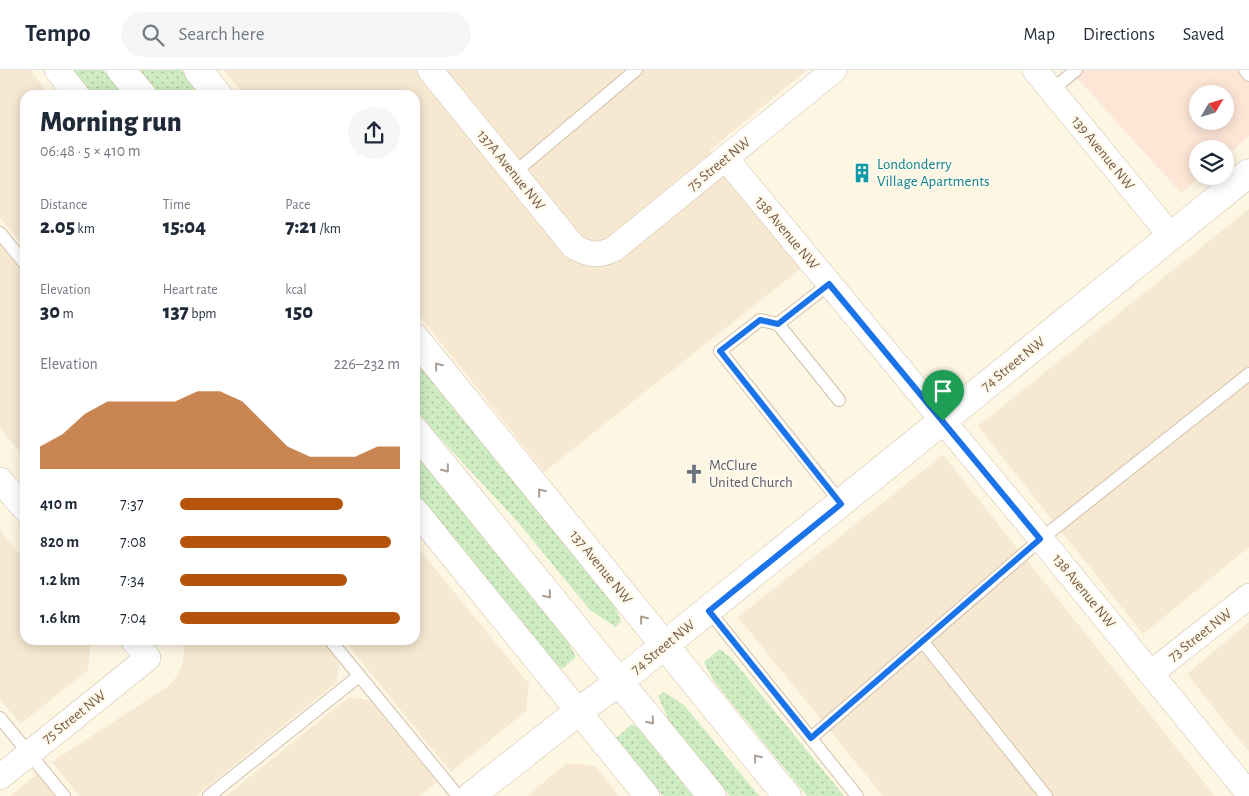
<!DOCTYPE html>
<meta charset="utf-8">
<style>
:root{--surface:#fff;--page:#f6f6f7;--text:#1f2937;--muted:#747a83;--line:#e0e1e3;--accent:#b45309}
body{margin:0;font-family:"Alegreya Sans",sans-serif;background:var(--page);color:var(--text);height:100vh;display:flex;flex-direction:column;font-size:19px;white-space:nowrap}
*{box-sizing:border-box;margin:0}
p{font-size:16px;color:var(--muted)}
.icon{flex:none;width:28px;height:28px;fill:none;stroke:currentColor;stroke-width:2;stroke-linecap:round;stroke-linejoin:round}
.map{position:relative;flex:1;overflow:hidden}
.side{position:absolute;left:20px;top:20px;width:400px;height:555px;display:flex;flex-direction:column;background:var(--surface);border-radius:15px;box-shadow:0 2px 12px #0003}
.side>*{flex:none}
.needle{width:32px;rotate:51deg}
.buttons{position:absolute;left:1189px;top:15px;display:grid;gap:10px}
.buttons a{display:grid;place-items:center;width:45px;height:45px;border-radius:50%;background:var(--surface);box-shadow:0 2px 12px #0003;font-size:25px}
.pin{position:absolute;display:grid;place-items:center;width:42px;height:42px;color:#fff;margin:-51px -21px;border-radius:50% 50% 50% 0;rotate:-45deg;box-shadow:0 0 5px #0007}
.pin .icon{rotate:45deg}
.round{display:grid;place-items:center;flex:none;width:52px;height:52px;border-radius:26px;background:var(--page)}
.summary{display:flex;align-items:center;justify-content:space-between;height:85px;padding:0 20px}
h1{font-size:28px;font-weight:800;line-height:38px}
.figures{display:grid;grid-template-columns:repeat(3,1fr);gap:8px;height:85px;padding:5px 20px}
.figures div{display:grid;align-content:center}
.figures b{font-size:21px;font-weight:800}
.figures small{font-size:14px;font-weight:400}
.figures p{font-size:14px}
.chart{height:140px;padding:10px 20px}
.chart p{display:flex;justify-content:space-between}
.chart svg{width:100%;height:90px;margin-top:5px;fill:var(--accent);opacity:.7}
ul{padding:0 20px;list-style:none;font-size:16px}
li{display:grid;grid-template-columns:80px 60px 1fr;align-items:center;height:38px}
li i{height:12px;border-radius:6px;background:var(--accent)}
header{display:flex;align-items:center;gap:30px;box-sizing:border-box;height:70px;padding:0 25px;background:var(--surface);border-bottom:1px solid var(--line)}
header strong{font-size:24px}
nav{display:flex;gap:28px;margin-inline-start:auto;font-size:18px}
.search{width:350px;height:45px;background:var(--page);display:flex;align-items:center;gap:12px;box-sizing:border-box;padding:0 18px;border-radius:28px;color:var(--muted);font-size:19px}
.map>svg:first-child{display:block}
.residential{fill:#f6e8d1}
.commercial{fill:#fee6d6;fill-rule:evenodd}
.grass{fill:url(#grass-dots)}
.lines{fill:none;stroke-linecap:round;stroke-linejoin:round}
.lane-casing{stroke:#d2c0ab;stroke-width:14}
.street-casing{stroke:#d2c0ab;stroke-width:26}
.secondary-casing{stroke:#d5c0a9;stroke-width:29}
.lane{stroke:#fff;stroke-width:12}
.street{stroke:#fff;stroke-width:25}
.secondary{stroke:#fff;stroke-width:28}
.oneway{stroke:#ad9e91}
.route-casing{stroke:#fff;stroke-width:10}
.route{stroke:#1a73e8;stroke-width:6}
.labels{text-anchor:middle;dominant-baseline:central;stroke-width:4.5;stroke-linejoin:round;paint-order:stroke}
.street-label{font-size:15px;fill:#775d47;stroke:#fff9eb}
.culture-label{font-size:15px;fill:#0d838f;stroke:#fff9eb;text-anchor:start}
.worship-label{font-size:15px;fill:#5b616d;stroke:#fff9eb;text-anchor:start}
</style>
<header>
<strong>Tempo</strong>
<div class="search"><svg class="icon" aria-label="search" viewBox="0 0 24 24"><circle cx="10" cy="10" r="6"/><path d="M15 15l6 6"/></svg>Search here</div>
<nav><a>Map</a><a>Directions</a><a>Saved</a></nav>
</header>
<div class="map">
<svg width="1249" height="726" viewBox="0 0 1249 726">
<defs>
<pattern id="grass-dots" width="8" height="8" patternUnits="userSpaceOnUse" patternTransform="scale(1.25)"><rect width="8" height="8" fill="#ceecc1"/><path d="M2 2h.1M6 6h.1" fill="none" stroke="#acc29f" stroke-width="1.8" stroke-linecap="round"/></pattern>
</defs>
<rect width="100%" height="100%" fill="#fdf6e3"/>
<!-- residential -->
<g class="residential">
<path d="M0 0H30L50 25H25V178L0 147Z"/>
<path d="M224 0H807L710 80 805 195 544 402 415 240V25H244Z"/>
<path d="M1249 139V477L1143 564 978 356Z"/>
<path d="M0 175 25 206V388L0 358Z"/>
<path d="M943 385 1215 726H883L738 547Z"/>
<path d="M0 460 25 491V570H89L91 572 88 600 20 654 0 629Z"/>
<path d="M415 474 529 614 526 641 451 702 344 570H415Z"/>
<path d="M1249 552V682L1187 604Z"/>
<path d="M182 570H321L339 592 337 612 196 726H80L52 692 170 615 179 603 182 596 184 581Z"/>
<path d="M349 627 369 630 437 712 419 726H226Z"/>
<path d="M567 693 595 696 619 726H527Z"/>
<path d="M37 704 55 726H10Z"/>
</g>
<!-- commercial -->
<path class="commercial" d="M1070 0H1249V66L1225 87V79H1198V106H1201L1181 123ZM1198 24H1225V51H1198Z"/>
<!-- grass -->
<g class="grass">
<path d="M73 0H103L124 25H93Z"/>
<path d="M140 0H181L201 25H160Z"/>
<path d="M415 288 613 531 621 551 616 557 590 540 517 451 428 355 415 339Z"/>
<path d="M415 383 568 572 576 587 562 599 554 592 415 421Z"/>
<path d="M720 579 732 589 844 726H807L713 610 704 592Z"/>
<path d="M664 622 684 635 759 726H730L669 651 658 626Z"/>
<path d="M632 654 639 659 693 726H663L616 668Z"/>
</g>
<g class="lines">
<defs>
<g id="lane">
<path d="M1245 0 1249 5"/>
<path d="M1052 20 1076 0"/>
<path d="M514 103 636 0"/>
<path d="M0 163 25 194"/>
<path d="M829 214 778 254 839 330"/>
<path d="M778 254 760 250 720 281 841 433"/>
<path d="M709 541 857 726"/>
<path d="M330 570 458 726"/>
<path d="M923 572 1046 726"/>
<path d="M0 648 64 726"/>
<path d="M811 668 1041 469 1249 304"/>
<path d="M209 726 359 606"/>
</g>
<g id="street">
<path d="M57 0 77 25"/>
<path d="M430 0 574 177C591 185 596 187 614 179L834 0"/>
<path d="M1035 0 1171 166"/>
<path d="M726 89 1041 469 1249 724"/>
<path d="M0 410 25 439"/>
<path d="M415 440 647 726"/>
<path d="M1151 603 1249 526"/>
<path d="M0 707 148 588 133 570"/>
</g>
<g id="secondary">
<path d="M121 0 142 25"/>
<path d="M198 0 218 25"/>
<path d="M415 268 787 726"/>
<path d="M415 361 712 726"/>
<path d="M471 726 579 641 619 612 1249 103"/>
</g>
</defs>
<!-- lane casing -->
<use href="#lane" class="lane-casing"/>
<!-- street casing -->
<use href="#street" class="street-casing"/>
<!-- secondary casing -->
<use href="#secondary" class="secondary-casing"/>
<!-- lane -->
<use href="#lane" class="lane"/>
<!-- street -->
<use href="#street" class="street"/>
<!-- secondary -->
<use href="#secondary" class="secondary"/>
</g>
<!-- one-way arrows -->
<defs><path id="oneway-chevron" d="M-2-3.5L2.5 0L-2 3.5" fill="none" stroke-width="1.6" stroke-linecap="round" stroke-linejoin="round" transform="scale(1.25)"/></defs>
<g class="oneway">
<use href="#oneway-chevron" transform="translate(438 296) rotate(-129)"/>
<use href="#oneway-chevron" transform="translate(446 399) rotate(51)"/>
<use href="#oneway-chevron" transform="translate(541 422) rotate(-129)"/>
<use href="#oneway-chevron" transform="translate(548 525) rotate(51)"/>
<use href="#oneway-chevron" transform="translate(643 549) rotate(-129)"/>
<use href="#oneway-chevron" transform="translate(651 651) rotate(51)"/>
<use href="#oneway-chevron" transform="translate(757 688) rotate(-129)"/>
</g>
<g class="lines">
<defs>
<path id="route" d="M829 214 1040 469 811 668 709 541 841 434 720 281 760 250 778 254Z"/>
</defs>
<!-- route casing -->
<use href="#route" class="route-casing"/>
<!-- route -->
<use href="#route" class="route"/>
</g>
<!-- icons -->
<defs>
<symbol id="building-bare" viewBox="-9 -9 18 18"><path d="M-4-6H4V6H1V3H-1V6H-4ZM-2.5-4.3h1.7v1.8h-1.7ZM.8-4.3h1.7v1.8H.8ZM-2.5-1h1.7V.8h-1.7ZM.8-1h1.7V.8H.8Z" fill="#0f9aa8" stroke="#fff9eb" stroke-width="2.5" paint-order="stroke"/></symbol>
<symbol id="church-bare" viewBox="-9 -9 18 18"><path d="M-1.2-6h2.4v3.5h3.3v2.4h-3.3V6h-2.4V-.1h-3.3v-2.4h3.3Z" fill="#6b7280" stroke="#fff9eb" stroke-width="2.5" paint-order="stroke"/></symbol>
</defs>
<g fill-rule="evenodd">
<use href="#building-bare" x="848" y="89" width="28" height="28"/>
<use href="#church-bare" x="680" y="390" width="28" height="28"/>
</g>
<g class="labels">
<!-- street labels -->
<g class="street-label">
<text transform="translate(1103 83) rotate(51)">139 Avenue NW</text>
<text transform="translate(719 94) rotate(-39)">75 Street NW</text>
<text transform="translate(511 100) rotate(51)">137A Avenue NW</text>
<text transform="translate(787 163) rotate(50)">138 Avenue NW</text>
<text transform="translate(1013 294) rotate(-39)">74 Street NW</text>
<text transform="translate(601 497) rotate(51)">137 Avenue NW</text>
<text transform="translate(1084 521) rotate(51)">138 Avenue NW</text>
<text transform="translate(1200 565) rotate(-38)">73 Street NW</text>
<text transform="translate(663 577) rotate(-39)">74 Street NW</text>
<text transform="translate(74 647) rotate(-38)">75 Street NW</text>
</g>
<!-- culture labels -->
<g class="culture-label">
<text x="877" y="94">Londonderry<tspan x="877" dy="17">Village Apartments</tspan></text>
</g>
<!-- worship labels -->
<g class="worship-label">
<text x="709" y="395">McClure<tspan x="709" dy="17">United Church</tspan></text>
</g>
</g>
</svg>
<div class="buttons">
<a><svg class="needle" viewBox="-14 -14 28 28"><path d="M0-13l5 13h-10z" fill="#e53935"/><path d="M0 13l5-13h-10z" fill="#747a83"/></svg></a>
<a><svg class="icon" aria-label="layers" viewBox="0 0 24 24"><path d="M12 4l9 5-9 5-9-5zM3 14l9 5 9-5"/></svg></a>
</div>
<div class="pin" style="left:943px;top:351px;background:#1e9e55"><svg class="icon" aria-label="arrive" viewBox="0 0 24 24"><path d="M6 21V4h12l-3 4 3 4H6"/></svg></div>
<section class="side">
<div class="summary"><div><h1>Morning run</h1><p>06:48 · 5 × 410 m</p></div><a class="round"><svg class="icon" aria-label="share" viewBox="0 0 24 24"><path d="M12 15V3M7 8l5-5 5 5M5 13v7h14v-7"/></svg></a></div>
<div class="figures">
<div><p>Distance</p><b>2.05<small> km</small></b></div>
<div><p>Time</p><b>15:04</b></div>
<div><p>Pace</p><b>7:21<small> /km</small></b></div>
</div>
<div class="figures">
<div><p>Elevation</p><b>30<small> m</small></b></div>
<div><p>Heart rate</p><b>137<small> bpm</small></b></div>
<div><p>kcal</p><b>150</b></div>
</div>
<div class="chart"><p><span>Elevation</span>226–232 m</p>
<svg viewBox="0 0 160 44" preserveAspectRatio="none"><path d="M0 44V33L10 27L20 17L30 11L40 11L50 11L60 11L70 6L80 6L90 11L100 22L110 33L120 38L130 38L140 38L150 33L160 33V44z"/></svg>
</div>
<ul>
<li><b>410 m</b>7:37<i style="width:74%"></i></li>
<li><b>820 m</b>7:08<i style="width:96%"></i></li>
<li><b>1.2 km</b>7:34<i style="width:76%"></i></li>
<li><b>1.6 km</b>7:04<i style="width:100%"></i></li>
</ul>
</section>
</div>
